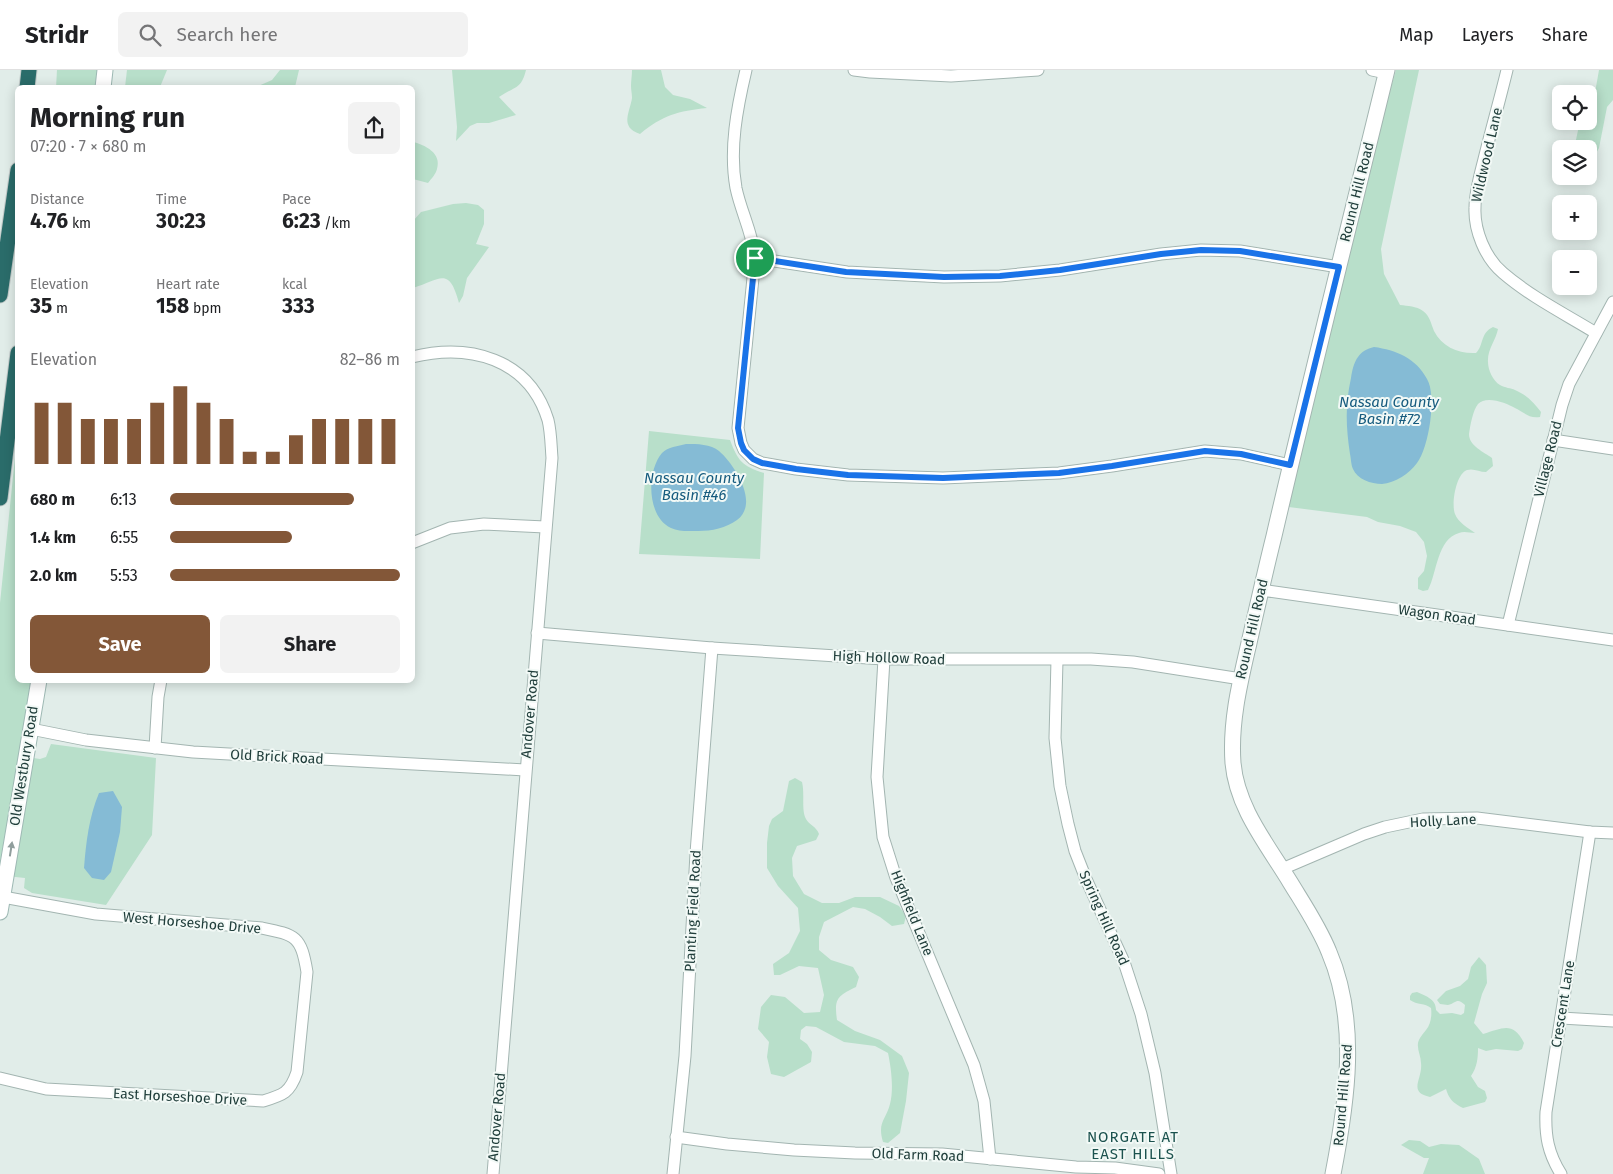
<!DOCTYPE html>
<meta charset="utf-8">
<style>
:root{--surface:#fff;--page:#f2f2f2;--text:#202124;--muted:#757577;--line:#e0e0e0;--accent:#835738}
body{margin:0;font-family:"Fira Sans",sans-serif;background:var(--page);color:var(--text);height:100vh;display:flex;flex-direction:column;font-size:19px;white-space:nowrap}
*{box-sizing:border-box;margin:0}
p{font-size:16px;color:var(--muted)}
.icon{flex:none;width:28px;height:28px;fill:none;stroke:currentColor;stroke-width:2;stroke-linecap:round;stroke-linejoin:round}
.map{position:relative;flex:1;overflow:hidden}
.panel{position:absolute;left:15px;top:15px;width:400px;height:598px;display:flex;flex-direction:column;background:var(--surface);border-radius:8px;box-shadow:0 2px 12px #0003}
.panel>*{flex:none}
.fabs{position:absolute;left:1552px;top:15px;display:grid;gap:10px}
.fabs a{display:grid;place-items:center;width:45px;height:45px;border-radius:8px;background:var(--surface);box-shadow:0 2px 12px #0003;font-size:25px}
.pin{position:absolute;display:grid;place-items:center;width:42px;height:42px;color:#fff;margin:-21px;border:2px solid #fff;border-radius:50%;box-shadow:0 1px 5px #0007}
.round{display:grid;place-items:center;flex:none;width:52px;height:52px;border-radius:8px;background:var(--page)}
.summary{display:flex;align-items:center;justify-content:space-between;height:85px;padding:0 15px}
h1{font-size:28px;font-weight:700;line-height:38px}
.figures{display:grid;grid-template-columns:repeat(3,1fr);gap:8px;height:85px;padding:5px 15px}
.figures div{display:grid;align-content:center}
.figures b{font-size:21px;font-weight:700}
.figures small{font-size:14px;font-weight:400}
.figures p{font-size:14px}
.chart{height:140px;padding:10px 15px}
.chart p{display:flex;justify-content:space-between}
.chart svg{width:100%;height:90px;margin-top:5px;stroke:var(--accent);stroke-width:6}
.primary-button{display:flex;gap:10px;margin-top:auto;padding:10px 15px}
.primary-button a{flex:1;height:58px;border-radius:8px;background:var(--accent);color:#fff;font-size:20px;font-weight:700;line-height:58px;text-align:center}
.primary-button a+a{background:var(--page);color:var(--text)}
ul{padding:0 15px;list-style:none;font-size:16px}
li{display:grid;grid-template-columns:80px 60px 1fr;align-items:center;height:38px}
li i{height:12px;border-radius:6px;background:var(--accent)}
header{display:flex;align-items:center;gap:30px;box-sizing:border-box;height:70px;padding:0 25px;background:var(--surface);border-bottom:1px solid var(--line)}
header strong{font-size:24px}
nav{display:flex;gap:28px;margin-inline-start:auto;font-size:18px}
.search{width:350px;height:45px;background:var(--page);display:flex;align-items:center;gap:12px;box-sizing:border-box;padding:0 18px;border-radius:8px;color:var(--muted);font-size:19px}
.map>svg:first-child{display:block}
.green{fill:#b8dfca}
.water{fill:#85bbd5}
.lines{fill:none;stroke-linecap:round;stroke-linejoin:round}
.minor-casing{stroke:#a3b5b1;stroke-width:13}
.tertiary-casing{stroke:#a3b5b1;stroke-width:17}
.secondary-casing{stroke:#9eb9b4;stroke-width:17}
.motorway-casing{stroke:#c1c9c8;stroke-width:17}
.minor{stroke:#fff;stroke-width:11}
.tertiary{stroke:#fff;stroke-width:15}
.secondary{stroke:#fff;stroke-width:15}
.motorway{stroke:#2a6c6a;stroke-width:15}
.oneway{fill:#909e9d}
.route-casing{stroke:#fff;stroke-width:10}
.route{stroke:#1a73e8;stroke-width:6}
.labels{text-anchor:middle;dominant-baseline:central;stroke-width:4;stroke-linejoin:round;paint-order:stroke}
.street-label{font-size:14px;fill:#203e3b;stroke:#f2f9f6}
.water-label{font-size:15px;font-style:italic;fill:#165b7e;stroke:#f2f9f6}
.neighbourhood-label{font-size:15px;letter-spacing:1px;fill:#1b524e;stroke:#f2f9f6}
</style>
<header>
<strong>Stridr</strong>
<div class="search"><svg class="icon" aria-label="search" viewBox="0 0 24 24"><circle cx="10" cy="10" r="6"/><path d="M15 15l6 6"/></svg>Search here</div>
<nav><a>Map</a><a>Layers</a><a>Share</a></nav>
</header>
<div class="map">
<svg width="1613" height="1104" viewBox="0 0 1613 1104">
<rect width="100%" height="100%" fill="#e1ede9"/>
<!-- green -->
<g class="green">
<path d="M57 0H100L98 17 56 18Z"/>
<path d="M127 0H167L160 17H125Z"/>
<path d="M280 0H299L295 17H256L272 10Z"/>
<path d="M452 0H526C521 20 515 16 499 27L516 45 489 53H477L470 56 456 71 457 57Z"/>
<path d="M632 0H661L665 17 673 25 690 29 707 38C678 41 663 45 640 64 619 57 630 42 632 28 632 24 631 20 631 16 631 11 632 5 632 0Z"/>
<path d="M1396 0H1419L1381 179 1384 204 1400 235C1408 236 1416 236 1423 241 1430 246 1431 254 1434 261 1442 277 1459 284 1476 283 1484 275 1480 263 1493 257L1498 259C1496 270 1487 280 1488 292 1488 300 1493 311 1500 315 1505 318 1511 318 1515 320 1527 325 1534 333 1541 342L1540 347C1529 349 1524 342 1515 338 1507 333 1486 325 1478 334 1473 340 1470 356 1469 364 1469 376 1484 382 1492 388L1493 396 1486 402C1479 402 1474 398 1467 400 1456 404 1451 434 1455 444 1458 452 1468 458 1475 463 1470 463 1464 461 1459 463 1437 469 1437 503 1428 520L1423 521 1418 519V508L1424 501 1427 486 1424 472 1416 462 1400 456 1378 452 1367 447 1281 436 1339 197Z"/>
<path d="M1599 0H1613V30L1607 37 1599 78 1589 96V79H1574L1580 51H1589V31L1596 17Z"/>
<path d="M413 72C425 75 442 83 437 99 436 104 431 109 428 113L413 109Z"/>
<path d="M466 133 478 135 484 140V154L476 174 489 177 467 208 463 226 459 233C449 196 441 209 413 218V151L421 142 453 134Z"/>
<path d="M649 361 730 370C738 391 742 396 764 403L760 489 639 484Z"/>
<path d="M17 368 18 610H33L0 792V533Z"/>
<path d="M51 674 156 688 152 765 106 835 32 823 24 818 25 808 6 806 27 687 40 689 46 687Z"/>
<path d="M795 708 802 712C805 724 801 740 806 749 809 755 816 756 819 764L816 770 797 776 792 788 793 806 804 824 822 833H839L855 827H880L899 836 906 846 904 854 892 856 880 847 865 839 853 837 824 852 819 867V880L831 890 853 897 859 907 856 917C837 926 834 929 837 950L855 961 880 970 902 986 909 1003 906 1031 900 1063 888 1073 883 1072C877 1052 886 1050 890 1034 894 1019 891 997 888 983L875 976 844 972 816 957 806 956 801 960 800 969 807 974 812 982 811 992 784 1007 771 1004 767 987 769 972 758 959 761 937 771 925 785 927 804 943 820 942 824 925 818 898 799 896 780 905H774L773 894 789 883 800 861 798 838 778 816 767 798V773L769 756 772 749 783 741 789 711Z"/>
<path d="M1479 887 1486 895 1487 913 1482 924 1474 953 1483 964C1503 958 1513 951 1524 973L1522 979 1518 981 1496 979 1486 981 1478 978C1478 989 1477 997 1471 1006L1478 1017 1485 1021 1487 1028 1485 1032 1463 1038C1453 1033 1449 1029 1446 1019L1430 1027C1407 1022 1423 1009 1421 993 1421 986 1417 980 1418 973 1419 968 1423 964 1426 960 1431 954 1432 945 1431 938 1425 933 1417 935 1410 930V926L1412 923 1417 922C1426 926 1436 929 1436 940L1440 944 1452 943 1461 945 1464 943 1465 935C1457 927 1456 933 1448 935 1445 935 1443 934 1440 934L1437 930 1446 921 1460 916 1468 909 1471 897Z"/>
<path d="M1409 1070 1420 1071 1429 1077 1441 1074 1459 1075 1479 1089 1485 1104H1423L1429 1088H1424L1401 1075Z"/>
</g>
<!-- water -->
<g class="water">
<path d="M1374 277C1396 280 1416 288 1427 309 1437 325 1429 378 1417 393 1409 404 1395 413 1382 414 1371 414 1357 409 1353 399 1351 395 1351 388 1350 384 1346 357 1345 335 1351 308 1352 301 1354 292 1358 287 1362 281 1367 279 1374 277Z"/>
<path d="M686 374C697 374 711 374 719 381 734 394 760 433 737 450 726 458 712 461 698 461 689 461 679 462 671 458 647 447 646 402 662 383 668 377 678 376 686 374Z"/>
<path d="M113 721 122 737 120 762 111 802 104 810 92 808 84 798C86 772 89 747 99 723Z"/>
</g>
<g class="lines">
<defs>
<g id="minor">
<path d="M746 0C737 38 729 79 736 118 741 142 753 164 755 188L738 358 741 373 744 380 753 389 762 393 796 399 848 405 943 408 1059 403 1112 396 1205 381 1241 384 1290 395"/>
<path d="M854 0 870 2 951 6 1038 0"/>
<path d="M1372 0 1386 3"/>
<path d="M1507 0C1500 29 1492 57 1485 85 1481 102 1475 120 1475 138 1474 160 1485 188 1503 203 1531 227 1565 244 1596 263"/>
<path d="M755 188 847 202 944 207 1000 206 1060 200 1161 184 1201 180 1240 181 1339 197"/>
<path d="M412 287C469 273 529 288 548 350 551 362 551 376 552 388L493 1104"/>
<path d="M1553 370 1613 379"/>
<path d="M412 473 450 458 484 454 545 457"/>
<path d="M1261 520 1613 570"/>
<path d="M1508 555 1562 335 1569 314 1613 232"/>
<path d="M537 563 712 578 884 589H1091L1133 592 1241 609"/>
<path d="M884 589 877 707 883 767 896 808 974 995 984 1031 990 1089"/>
<path d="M1057 590 1055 668 1060 716 1068 754 1075 781 1086 809 1124 892 1141 944 1155 1003 1171 1104"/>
<path d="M31 659 86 670 193 682 525 700"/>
<path d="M155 678 158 627 161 610"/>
<path d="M1282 799 1364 764 1385 757 1423 749 1477 748 1590 762 1613 763"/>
<path d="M1561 948 1613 951"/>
<path d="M0 1008 46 1019 263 1031C283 1025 290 1023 297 1002L307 902C301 866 296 865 262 858L96 844 3 827"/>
<path d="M676 1067 727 1074 794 1080 855 1083 942 1084 1076 1097 1115 1098 1159 1104"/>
<path d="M673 1104 685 986 696 783 712 578"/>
<path d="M1561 1104C1548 1083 1545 1066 1546 1042L1590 762"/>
</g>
<path id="tertiary" d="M1333 1104C1347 1032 1359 952 1329 882 1319 857 1304 835 1290 812 1267 774 1237 738 1233 693 1230 652 1240 612 1249 573 1257 538 1265 502 1274 466 1310 311 1349 156 1387 0"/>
<g id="secondary">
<path d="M103 18 105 0"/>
<path d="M0 842 39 610"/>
</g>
<g id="motorway">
<path d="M27 18 29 0"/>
<path d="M0 225 18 100"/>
<path d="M0 428 18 283"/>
</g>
</defs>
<!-- minor casing -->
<use href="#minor" class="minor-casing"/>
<!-- tertiary casing -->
<use href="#tertiary" class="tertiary-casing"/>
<!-- secondary casing -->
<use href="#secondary" class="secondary-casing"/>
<!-- motorway casing -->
<use href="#motorway" class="motorway-casing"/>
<!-- minor -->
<use href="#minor" class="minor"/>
<!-- tertiary -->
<use href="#tertiary" class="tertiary"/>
<!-- secondary -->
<use href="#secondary" class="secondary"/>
<!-- motorway -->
<use href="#motorway" class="motorway"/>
</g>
<!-- one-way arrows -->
<defs><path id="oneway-solid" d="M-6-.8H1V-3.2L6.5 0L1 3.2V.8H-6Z" transform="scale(1.25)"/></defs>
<use class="oneway" href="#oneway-solid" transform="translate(11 779) rotate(-81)"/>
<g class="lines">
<defs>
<path id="route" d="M1201 180 1240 181 1339 197 1290 395 1241 384 1205 381 1112 396 1059 403 943 408 848 405 796 399 762 393 753 389 744 380 741 373 738 358 755 188 846 202 944 207 1000 206 1060 200 1161 184Z"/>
</defs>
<!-- route casing -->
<use href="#route" class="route-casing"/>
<!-- route -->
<use href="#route" class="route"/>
</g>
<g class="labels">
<!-- street labels -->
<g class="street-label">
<text transform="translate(1487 85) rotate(-77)">Wildwood Lane</text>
<text transform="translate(1357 122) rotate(-76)">Round Hill Road</text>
<text transform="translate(1548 389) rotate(-76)">Village Road</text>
<text transform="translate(1437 545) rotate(8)">Wagon Road</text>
<text transform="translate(1252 559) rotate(-77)">Round Hill Road</text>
<text transform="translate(889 588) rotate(2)">High Hollow Road</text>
<text transform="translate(530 644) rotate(-85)">Andover Road</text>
<text transform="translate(277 687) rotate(3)">Old Brick Road</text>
<text transform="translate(24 696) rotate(-81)">Old Westbury Road</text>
<text transform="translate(1443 751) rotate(-3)">Holly Lane</text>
<text transform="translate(693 841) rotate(-87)">Planting Field Road</text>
<text transform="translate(912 843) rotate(68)">Highfield Lane</text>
<text transform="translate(1104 848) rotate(66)">Spring Hill Road</text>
<text transform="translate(192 853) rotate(5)">West Horseshoe Drive</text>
<text transform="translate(1563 934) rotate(-81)">Crescent Lane</text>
<text transform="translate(1343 1025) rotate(-85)">Round Hill Road</text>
<text transform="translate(180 1027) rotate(3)">East Horseshoe Drive</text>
<text transform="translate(497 1047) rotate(-85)">Andover Road</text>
<text transform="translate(918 1085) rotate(2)">Old Farm Road</text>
</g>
<!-- water labels -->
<g class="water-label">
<text x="1389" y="332">Nassau County<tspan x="1389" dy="17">Basin #72</tspan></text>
<text x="694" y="408">Nassau County<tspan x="694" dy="17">Basin #46</tspan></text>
</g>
<!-- neighbourhood labels -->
<g class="neighbourhood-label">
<text x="1133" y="1067">NORGATE AT<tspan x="1133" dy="17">EAST HILLS</tspan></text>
</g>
</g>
</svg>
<div class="fabs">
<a><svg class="icon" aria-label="locate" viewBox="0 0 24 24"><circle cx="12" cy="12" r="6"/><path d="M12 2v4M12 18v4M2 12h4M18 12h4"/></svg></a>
<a><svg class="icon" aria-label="layers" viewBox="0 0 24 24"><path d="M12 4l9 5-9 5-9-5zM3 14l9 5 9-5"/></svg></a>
<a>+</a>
<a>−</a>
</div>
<div class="pin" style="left:755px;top:188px;background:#1e9e55"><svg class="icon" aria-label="arrive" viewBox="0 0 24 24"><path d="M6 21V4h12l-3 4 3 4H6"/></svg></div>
<section class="panel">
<div class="summary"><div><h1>Morning run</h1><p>07:20 · 7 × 680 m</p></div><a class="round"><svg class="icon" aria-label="share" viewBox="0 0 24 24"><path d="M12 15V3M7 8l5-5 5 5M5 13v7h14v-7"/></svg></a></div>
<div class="figures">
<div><p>Distance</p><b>4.76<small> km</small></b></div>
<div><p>Time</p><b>30:23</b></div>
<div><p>Pace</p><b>6:23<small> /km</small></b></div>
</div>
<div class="figures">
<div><p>Elevation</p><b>35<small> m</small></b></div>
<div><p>Heart rate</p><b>158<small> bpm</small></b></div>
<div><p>kcal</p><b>333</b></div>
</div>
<div class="chart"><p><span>Elevation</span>82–86 m</p>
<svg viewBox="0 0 160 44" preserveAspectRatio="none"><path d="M5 44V14M15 44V14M25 44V22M35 44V22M45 44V22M55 44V14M65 44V6M75 44V14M85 44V22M95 44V38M105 44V38M115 44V30M125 44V22M135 44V22M145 44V22M155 44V22"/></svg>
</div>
<ul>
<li><b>680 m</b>6:13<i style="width:80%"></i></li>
<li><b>1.4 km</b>6:55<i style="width:53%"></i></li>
<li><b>2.0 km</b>5:53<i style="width:100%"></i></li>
</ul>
<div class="primary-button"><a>Save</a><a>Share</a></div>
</section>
</div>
